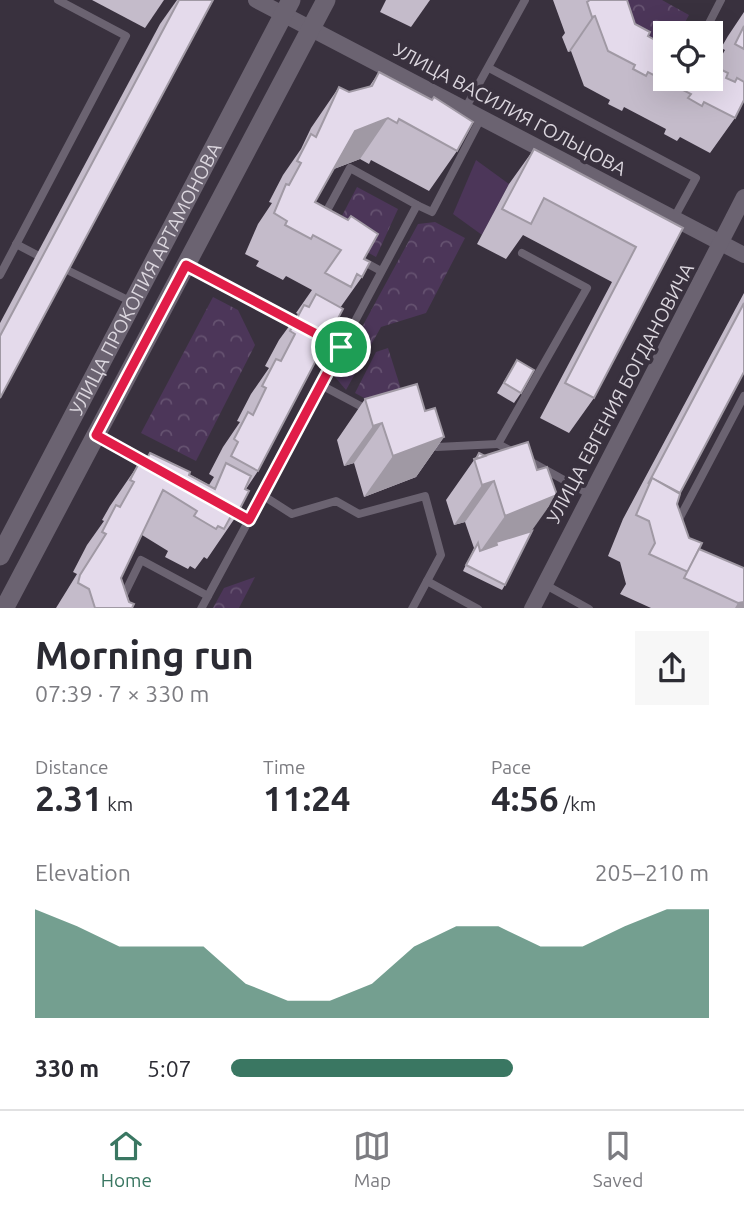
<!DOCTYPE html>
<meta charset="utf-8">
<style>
:root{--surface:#fff;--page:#f7f7f7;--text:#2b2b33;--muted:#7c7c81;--line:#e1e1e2;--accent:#3a7762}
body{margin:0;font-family:Ubuntu,sans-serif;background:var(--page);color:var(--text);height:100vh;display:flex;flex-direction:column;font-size:26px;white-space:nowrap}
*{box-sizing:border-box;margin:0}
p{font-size:23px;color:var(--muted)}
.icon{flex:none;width:38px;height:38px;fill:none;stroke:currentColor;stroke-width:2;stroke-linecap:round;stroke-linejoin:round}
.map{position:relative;height:608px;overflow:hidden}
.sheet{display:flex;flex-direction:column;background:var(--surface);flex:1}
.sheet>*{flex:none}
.buttons{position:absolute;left:653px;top:21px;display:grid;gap:14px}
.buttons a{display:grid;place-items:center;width:70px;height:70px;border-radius:0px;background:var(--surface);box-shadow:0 7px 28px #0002;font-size:35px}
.pin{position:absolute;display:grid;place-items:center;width:60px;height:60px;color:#fff;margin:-30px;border:4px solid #fff;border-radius:50%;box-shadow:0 2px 7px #0007}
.round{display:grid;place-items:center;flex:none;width:74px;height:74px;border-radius:0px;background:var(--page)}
.head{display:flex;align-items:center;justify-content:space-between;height:119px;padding:0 35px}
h1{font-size:38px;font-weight:700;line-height:52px}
.figures{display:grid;grid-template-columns:repeat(3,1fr);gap:10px;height:119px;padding:7px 35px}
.figures div{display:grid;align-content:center}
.figures b{font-size:35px;font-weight:700}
.figures small{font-size:19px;font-weight:400}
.figures p{font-size:19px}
.chart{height:196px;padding:14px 35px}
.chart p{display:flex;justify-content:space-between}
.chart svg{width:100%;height:126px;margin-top:7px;fill:var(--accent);opacity:.7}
ul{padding:0 35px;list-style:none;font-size:23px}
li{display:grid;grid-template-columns:112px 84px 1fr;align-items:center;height:52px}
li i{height:18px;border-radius:9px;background:var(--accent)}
.dock{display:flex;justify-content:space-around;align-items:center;height:98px;border-top:2px solid var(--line);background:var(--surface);font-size:19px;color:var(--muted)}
.dock a{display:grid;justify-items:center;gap:4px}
.dock .on{color:var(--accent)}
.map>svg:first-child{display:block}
.park{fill:url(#park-crowns)}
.pitch{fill:#4c3659}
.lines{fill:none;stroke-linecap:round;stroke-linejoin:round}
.service{stroke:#6b6371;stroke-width:8}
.minor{stroke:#6b6371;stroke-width:16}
.tertiary{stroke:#6b6371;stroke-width:19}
.wall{fill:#c4bbca}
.shaded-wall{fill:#a099a4}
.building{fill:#e4daeb;stroke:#a099a4;stroke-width:2}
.route-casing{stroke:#fff;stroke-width:14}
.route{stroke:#e11d48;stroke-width:9}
.labels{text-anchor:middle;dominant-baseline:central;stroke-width:7;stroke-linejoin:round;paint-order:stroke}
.street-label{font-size:19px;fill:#dbd6de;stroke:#39313e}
</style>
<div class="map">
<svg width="744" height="609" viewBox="0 0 744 609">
<defs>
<pattern id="park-crowns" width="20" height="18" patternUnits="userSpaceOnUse" patternTransform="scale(1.75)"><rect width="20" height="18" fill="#4c3659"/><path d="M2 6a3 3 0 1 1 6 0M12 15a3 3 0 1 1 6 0" fill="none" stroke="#655270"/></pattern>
</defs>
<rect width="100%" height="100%" fill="#39313e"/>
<!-- park -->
<g class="park">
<path d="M601 0H662L689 15 679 33H665V61Z"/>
<path d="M357 187 398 209 376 257 333 233Z"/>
<path d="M435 222 465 238 426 313 381 327 346 390 335 377 418 224Z"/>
<path d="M213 297 238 310 255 345 196 461 141 433Z"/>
<path d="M388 348 412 424 355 393 376 352Z"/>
<path d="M255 577 239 608H213L224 588Z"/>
</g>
<!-- pitch -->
<path class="pitch" d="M476 160 509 184 482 235 453 214Z"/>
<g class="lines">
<!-- service -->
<g class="service">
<path d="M704 33 721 0"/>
<path d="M489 68 696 178 674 218"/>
<path d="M465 109 525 0"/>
<path d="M324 216 350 168 417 205"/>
<path d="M16 244 37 255"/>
<path d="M359 259 381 271"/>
<path d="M186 265 301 326"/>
<path d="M63 268 132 302"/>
<path d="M0 275 126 36 58 0"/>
<path d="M319 335 341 347"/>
<path d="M321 385 368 410"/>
<path d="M96 435 152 466"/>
<path d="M429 442 437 447 498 444"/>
<path d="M515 453 498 444 587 288 522 253"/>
<path d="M526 459 591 495"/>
<path d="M262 495 292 514 336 501 359 514 425 496 441 555 427 581 478 609"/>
<path d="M249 520 417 205 432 212 481 118"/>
<path d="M677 523 744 396"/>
<path d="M544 584 589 609"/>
<path d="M117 609 141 560 208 596"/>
<path d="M201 609 249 520 230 510"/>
<path d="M412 609 427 581"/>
</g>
<!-- minor -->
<g class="minor">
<path d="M256 0 744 255"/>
<path d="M532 609 744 197"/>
</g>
<!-- tertiary -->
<g class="tertiary">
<path id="s1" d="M0 556 291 0"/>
<path d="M4 609 326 0"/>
</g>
</g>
<!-- wall -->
<g class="wall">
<path d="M92 0H164L145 28Z"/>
<path d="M177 0H213L0 398V323L160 24Z"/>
<path d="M386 0H430L411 27 380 12Z"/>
<path d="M553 0H627L635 24 648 36 655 40 658 36 665 79 713 71 725 50 721 48 728 36 744 12V100L735 118 710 153 680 137 677 141 664 134 666 129 624 107 622 111 608 104 610 100 584 86 571 51 568 52 562 37 565 33Z"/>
<path d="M379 72 457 151 429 191 371 160 369 164 360 159 334 169 315 202 364 259 362 277 340 308 258 471 246 489 235 518 207 559 204 557 195 569 190 566 188 569 165 557 168 551 142 535 121 578 132 608H56L77 574 73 572 87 545 104 521 102 520 110 506 138 465 141 466 150 453 209 485 214 477 209 474 223 447 240 422 237 421 251 394 269 368 265 366 279 340 298 314 296 313 312 290 286 276 283 280 256 266 259 261 245 254 258 224 272 203 269 202 283 175 301 149 311 128 339 87 349 92 369 87Z"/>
<path d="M534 149 683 228 594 398 569 433 540 418 612 282 523 235 506 259 477 244 509 184Z"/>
<path d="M744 293V372L680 493 677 504 689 538 699 549 744 608H651L620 594 626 584 620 562 608 556 623 519Z"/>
<path d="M517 360 521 393 514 403 497 393Z"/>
<path d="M365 399 425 411 444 437 416 477 364 497 354 463 344 466 337 440Z"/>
<path d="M479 453 532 531 505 585 502 590 463 571 474 548 465 522 454 525 446 500Z"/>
</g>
<!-- shaded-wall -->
<g class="shaded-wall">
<path d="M595 16 571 51 568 52 592 17Z"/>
<path d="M388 118 360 159 326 172 355 131Z"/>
<path d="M382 423 354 463 344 466 373 426Z"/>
<path d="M444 437 416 477 364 497 393 456Z"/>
<path d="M494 481 465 522 454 525 482 485Z"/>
<path d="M557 495 528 536 477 556 505 516Z"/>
<path d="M744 602V608H735L738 603Z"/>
</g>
<!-- building -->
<g class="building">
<path d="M179 0H213L0 398V336Z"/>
<path d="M590 0H627L635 24 650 32 648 36 655 40 658 36 665 40V79H710V69L714 71 716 67 728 73 726 78 735 82 737 78 744 82V100L735 118 704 102 702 106 688 98 691 94 648 72 646 76 633 69 635 65 608 51 595 16 592 17 587 2Z"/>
<path d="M744 26V49L735 44Z"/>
<path d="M379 72 432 100 434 97 473 122 457 151 399 119 397 123 388 118 355 131 315 202 348 220 351 216 378 234 364 259 370 262 362 277 357 274 351 287 325 273 341 250 313 235 311 239 285 225 287 221 274 213 286 184 289 185 301 163 297 161 311 134 316 137 339 87 349 92 372 86Z"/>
<path d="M534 149 683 228 594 398 565 383 636 247 544 198 531 224 502 209Z"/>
<path d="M316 294 343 309 258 471 231 456 238 442 234 439 248 412 253 415 266 388 262 386 276 359 281 361 295 334 290 331 304 305 309 307Z"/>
<path d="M744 303V372L680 493 652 478 648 484Z"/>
<path d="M517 360 534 370 521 393 504 383Z"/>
<path d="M417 384 425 411 435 408 444 437 393 456 382 423 373 426 365 399Z"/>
<path d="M528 442 537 470 547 467 557 495 505 516 494 481 482 485 474 459Z"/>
<path d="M150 453 190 472 189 475 215 489 226 463 251 476 245 489 249 491 235 518 231 516 224 529 218 526 216 529 194 516 197 511 163 490 121 578 129 602 134 604 132 608H95L89 589 78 583 80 575 106 534 102 532 116 505 120 507 134 482 130 480 138 465 142 467Z"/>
<path d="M479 453 485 456 476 459Z"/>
<path d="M652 478 680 494 677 504 689 538 702 543 688 572 649 554 655 543 649 521 636 515Z"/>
<path d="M532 531 505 585 466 565 478 543 480 551 497 545 496 542Z"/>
<path d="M699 549 744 568V602L738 603 684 578Z"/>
</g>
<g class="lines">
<defs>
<path id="route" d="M186 265 341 347 249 520 96 435Z"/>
</defs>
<!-- route casing -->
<use href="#route" class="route-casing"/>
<!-- route -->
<use href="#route" class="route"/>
</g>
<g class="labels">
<!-- street labels -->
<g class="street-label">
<text transform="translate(510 109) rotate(28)">УЛИЦА ВАСИЛИЯ ГОЛЬЦОВА</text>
<text stroke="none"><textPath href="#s1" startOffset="313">УЛИЦА ПРОКОПИЯ АРТАМОНОВА</textPath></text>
<text transform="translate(620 393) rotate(-62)">УЛИЦА ЕВГЕНИЯ БОГДАНОВИЧА</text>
</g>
</g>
</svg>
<div class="buttons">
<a><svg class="icon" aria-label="locate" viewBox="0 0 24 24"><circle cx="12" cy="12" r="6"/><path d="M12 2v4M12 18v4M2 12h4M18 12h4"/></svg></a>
</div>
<div class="pin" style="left:341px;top:347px;background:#1e9e55"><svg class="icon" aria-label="arrive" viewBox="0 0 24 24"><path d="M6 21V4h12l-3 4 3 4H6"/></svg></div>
</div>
<section class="sheet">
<div class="head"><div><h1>Morning run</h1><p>07:39 · 7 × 330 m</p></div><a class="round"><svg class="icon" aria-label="share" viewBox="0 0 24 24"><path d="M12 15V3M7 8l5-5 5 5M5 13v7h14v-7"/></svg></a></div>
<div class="figures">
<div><p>Distance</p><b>2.31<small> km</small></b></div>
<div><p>Time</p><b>11:24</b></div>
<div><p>Pace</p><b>4:56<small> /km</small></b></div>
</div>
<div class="chart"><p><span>Elevation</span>205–210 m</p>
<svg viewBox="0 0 160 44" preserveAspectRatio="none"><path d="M0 44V6L10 12L20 19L30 19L40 19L50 32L60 38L70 38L80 32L90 19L100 12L110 12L120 19L130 19L140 12L150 6L160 6V44z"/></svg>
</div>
<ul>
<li><b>330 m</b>5:07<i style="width:59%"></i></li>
</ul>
</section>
<nav class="dock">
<a class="on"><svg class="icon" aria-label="home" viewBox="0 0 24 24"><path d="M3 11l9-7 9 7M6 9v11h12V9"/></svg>Home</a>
<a><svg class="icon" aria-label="map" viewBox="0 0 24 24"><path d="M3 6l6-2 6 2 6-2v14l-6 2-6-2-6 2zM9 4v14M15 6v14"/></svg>Map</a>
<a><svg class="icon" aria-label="saved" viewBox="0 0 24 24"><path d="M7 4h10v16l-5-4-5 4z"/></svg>Saved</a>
</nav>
